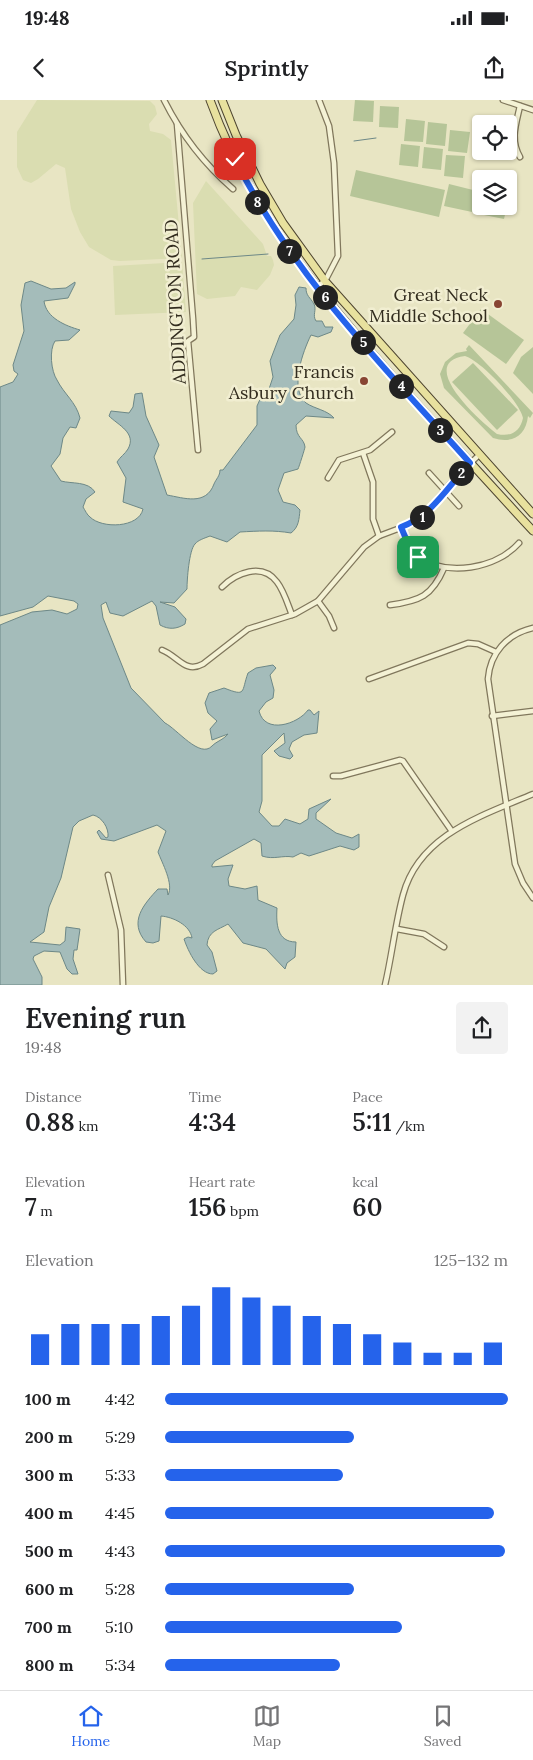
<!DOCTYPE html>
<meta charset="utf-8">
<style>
:root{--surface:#fff;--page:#f2f2f2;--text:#202124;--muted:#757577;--line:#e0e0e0;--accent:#2563eb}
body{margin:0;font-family:Lora,serif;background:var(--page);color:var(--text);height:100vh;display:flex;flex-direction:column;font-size:19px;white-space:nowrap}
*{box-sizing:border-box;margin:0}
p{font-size:16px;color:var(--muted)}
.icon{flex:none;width:28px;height:28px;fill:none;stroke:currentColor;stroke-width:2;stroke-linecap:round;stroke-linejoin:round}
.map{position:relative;height:885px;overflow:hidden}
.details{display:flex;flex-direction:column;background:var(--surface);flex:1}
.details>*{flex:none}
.tools{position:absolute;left:472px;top:15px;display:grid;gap:10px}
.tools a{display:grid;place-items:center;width:45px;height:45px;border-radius:5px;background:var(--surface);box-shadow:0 1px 4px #0004;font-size:25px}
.pin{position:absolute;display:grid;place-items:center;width:42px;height:42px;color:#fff;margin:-21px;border-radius:10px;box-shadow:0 2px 8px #0006}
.km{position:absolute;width:25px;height:25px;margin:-12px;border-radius:50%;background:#222;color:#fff;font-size:14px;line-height:25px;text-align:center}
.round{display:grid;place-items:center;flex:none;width:52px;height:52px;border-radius:5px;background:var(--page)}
.head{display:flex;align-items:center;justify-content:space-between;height:85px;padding:0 25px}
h1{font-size:28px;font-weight:600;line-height:38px}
.stats{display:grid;grid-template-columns:repeat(3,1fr);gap:8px;height:85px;padding:5px 25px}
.stats div{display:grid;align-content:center}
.stats b{font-size:25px;font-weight:600}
.stats small{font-size:14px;font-weight:400}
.stats p{font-size:14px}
.chart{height:140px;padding:10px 25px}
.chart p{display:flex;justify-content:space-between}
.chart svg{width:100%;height:90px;margin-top:5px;stroke:var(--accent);stroke-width:6}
ul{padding:0 25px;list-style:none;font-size:16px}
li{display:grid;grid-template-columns:80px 60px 1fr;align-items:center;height:38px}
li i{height:12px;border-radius:6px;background:var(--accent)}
.status{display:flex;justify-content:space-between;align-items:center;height:35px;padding:0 25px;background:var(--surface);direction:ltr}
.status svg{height:14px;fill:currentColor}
header{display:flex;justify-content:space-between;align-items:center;height:65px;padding:0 25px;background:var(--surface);font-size:22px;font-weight:600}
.menu{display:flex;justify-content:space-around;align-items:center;height:70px;border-top:1px solid var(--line);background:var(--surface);font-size:14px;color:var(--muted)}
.menu a{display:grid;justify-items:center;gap:2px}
.menu .active{color:var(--accent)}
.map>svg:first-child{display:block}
.farmland{fill:#daddb1}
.green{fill:#b6c598;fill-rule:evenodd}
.water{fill:#a4bcba;stroke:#6d8887}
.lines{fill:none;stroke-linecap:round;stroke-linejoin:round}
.stream{stroke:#6d8887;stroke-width:1}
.minor-casing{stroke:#80775c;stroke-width:7}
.primary-casing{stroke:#4e4530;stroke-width:9}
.minor{stroke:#f4f2d5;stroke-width:4.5}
.primary{stroke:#e8e19e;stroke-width:7}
.route-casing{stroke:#fff;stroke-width:10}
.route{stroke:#2563eb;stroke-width:6}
.poi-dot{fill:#884533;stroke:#f1eed1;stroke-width:2}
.labels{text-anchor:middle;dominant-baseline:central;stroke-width:5;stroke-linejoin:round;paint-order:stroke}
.poi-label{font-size:18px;fill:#322c1e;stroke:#f1eed1;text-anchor:end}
.street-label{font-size:18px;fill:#322c1e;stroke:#f1eed1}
</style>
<div class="status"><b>19:48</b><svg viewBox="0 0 49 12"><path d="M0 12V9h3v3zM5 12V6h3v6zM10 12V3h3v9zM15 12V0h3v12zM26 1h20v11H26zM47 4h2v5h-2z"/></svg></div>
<header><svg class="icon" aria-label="back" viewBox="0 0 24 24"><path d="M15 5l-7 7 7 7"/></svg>Sprintly<svg class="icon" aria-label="share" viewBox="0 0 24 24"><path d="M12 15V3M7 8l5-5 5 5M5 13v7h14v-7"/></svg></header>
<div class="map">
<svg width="533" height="885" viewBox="0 0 533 885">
<rect width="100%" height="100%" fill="#e8e5c3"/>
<!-- farmland -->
<g class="farmland">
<path d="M37 0 150 1 155 6 157 14 149 24 150 31 163 34 171 40 182 158 120 161 111 160 89 147 80 132 71 109 65 68 56 64 38 79 31 83 23 80 17 67V32Z"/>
<path d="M206 81 263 144 267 156H271L273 160 274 165 270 175 257 190 241 187 235 196 207 199 197 194 193 103Z"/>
<path d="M182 162 186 212 115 215 113 166Z"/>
</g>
<!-- green -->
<g class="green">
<path d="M355 0 374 1 373 22 353 21Z"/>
<path d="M380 6 399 7 398 28 379 27Z"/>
<path d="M406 19 425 21 423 42 404 41Z"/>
<path d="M428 22 447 24 445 46 426 44Z"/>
<path d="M450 30 470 32 467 53 448 51Z"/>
<path d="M401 44 420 46 418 67 399 65Z"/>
<path d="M424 47 443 49 441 70 422 68Z"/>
<path d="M446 55 465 56 463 78 444 76Z"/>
<path d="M356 70 445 90 439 117 350 96Z"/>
<path d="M449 84 477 91 472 112 444 106Z"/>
<path d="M479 92H481V106H507L504 119 474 113Z"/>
<path d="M481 209 524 240 506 264 463 233Z"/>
<path d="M469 245 533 313 530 318 528 316C526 336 512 344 493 338L444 288 440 274 445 262 456 253 467 251 466 249ZM465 256C480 260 520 302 523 318 520 332 511 337 497 334 481 322 415 263 465 256Z"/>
<path d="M533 247V294L513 273 521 257Z"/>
<path d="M473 263 518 310 497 330 452 282Z"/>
</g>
<!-- water -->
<path class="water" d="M31 181 51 189 66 188 75 182V184L68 198 44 201C46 218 66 226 80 230L69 240 55 241C49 250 51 271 57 280 64 294 76 302 80 318L76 328 70 327 63 338 60 354 51 366 61 381C72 384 88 381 95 392L86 399 83 407C85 410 87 415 90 417 102 429 139 428 143 409L123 402 126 378 117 362C120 357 125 354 128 349 137 333 118 325 109 316L111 311 129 313 133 307 135 294 142 293 146 316 159 345 154 357 167 395C184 398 206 406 214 384 216 379 220 376 220 370H223L257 325V306L262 295 269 289 273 277 270 261 280 235 294 219 296 205 295 195 299 187 306 188C306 196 310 197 314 204 317 210 312 215 316 221H322L325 227H333L331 232 318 237 311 235C303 251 289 289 306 303 315 309 327 310 334 318L306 316 296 325C296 338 304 338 305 347 305 348 299 367 298 369L284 373 278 390 283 402 295 405 300 410C299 419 299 427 291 433 274 430 258 431 240 432L227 442 210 436C205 438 198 440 195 444 189 450 187 480 187 489L174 503 160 502 175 507 186 519 185 524C177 529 169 530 160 525L156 506 152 501 123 516 110 513 106 502 101 505 103 518 131 588 165 623C177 629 200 659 212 646 217 641 223 640 228 634L212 640 210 629 217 621 208 613 205 603 209 593 224 588C247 597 241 592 248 573L256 568 273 565 276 568 270 575 274 590 273 598 266 602 259 611C265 635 298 624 308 610H310L314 615 319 611 317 633 304 635 292 642 289 649 293 656 290 659 279 656 274 651 285 643 284 633 262 655V701L259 712 272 726H279L285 719 300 724 308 719 309 709 331 699 316 713V719L336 733 352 738 359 734V747L354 750 340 746 309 756 301 753 293 757C282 755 274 760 262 756L261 743 254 739 215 761 212 765V767L233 765 228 779 229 786 245 789 257 786 258 800 277 808C276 824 277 842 296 842L295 857 287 863 285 869 266 849 243 843 228 824C218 830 208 831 207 845L212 852 217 871 213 874C199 874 188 851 184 839L188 837 192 838C190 825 173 817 161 816L159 841 153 843 146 842C128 822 144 804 158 789H167L168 795C174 784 162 763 158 752L166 731 157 725 114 741 101 739 97 732 99 730 106 738 108 737C109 728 102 717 93 715L79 721 73 727 61 778 49 807 44 832 30 842 60 845 65 841 66 827 80 829 77 850H74L73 859 78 874H72L67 869 60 852 44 851 34 856 33 859 42 877V885H0V525L32 512 52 510 67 514 77 509 78 504 74 501 48 496 33 507 0 516V287L13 282 18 274 14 271 13 265 24 231 21 205 25 183Z"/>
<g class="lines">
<!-- stream -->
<g class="stream">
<path d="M354 41 376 38"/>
<path d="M202 159 268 154"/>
</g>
<defs>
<g id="minor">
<path d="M164 0C181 34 204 64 233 89"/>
<path d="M503 0 533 10"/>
<path d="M520 6C516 24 510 40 520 57"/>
<path d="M177 24 193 219 194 237 188 241 198 350"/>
<path d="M316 187 325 181 338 156 334 63 329 26 319 0"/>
<path d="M363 353 373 382V419L379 436"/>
<path d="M429 373 459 406"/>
<path d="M328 378 339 360 370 350 392 332"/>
<path d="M401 427C405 437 409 450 419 457 447 477 496 469 519 443"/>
<path d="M222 487C236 473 262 462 277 482 284 491 288 505 292 515"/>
<path d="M318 501 329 516 334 528"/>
<path d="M390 505C420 501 432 496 444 468"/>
<path d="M533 528C507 534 490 553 488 579L515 764 523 783 533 798"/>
<path d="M162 550C178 556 185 574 203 564L248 529 295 514 318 501 364 447 379 436 411 424 426 413 455 378 479 355"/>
<path d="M369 579 468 543 478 544 496 552"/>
<path d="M492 616 533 611"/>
<path d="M333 676H341L400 660 403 661 451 730"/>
<path d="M108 775 121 830 123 885"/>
<path d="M397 829 424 834 444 847"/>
<path d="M385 885C392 855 395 825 403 795 419 735 481 716 533 694"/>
</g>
<g id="primary">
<path d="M210 0C251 113 321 196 400 285 444 334 488 382 533 431"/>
<path d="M222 0 236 35 260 84 283 123 325 181 533 414"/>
</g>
</defs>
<!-- minor casing -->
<use href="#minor" class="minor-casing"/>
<!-- primary casing -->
<use href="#primary" class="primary-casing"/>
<!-- minor -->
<use href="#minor" class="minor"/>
<!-- primary -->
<use href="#primary" class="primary"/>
</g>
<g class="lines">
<defs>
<path id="route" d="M235 59C292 175 385 268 470 363 448 386 432 416 401 427L409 446 418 457"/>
</defs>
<!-- route casing -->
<use href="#route" class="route-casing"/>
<!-- route -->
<use href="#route" class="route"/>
</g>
<!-- markers -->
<g class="poi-dot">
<circle cx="498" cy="204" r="5"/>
<circle cx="364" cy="281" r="5"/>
</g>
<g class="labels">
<!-- poi labels -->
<g class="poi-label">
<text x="488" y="194">Great Neck<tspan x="488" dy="21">Middle School</tspan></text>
<text x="354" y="271">Francis<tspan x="354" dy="21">Asbury Church</tspan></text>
</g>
<!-- street labels -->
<g class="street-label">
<text transform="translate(175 202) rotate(-93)">ADDINGTON ROAD</text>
</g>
</g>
</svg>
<div class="tools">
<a><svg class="icon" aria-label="locate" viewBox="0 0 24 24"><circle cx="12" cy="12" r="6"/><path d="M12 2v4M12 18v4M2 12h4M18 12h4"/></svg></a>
<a><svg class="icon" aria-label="layers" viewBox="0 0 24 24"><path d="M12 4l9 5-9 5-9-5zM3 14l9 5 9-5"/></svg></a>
</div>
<div class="pin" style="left:418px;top:457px;background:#1e9e55"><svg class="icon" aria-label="arrive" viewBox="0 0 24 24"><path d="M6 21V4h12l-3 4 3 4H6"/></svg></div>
<div class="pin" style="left:235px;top:59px;background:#d93025"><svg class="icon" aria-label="check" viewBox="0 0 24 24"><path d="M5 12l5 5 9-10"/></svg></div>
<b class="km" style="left:422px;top:417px">1</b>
<b class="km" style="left:461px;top:373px">2</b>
<b class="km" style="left:440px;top:330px">3</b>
<b class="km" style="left:401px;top:286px">4</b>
<b class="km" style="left:363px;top:242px">5</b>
<b class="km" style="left:325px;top:197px">6</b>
<b class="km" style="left:289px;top:151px">7</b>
<b class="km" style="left:257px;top:102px">8</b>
</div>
<section class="details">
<div class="head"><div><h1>Evening run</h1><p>19:48</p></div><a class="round"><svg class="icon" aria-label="share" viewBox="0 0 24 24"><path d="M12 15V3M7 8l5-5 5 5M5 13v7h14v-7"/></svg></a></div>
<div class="stats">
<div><p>Distance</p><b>0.88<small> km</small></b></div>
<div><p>Time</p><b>4:34</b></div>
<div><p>Pace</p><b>5:11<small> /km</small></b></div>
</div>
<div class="stats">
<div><p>Elevation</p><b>7<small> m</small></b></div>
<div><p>Heart rate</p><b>156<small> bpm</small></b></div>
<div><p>kcal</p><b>60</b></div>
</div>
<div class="chart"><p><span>Elevation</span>125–132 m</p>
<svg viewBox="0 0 160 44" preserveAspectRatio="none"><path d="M5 44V29M15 44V24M25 44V24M35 44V24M45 44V20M55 44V15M65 44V6M75 44V11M85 44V15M95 44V20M105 44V24M115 44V29M125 44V33M135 44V38M145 44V38M155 44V33"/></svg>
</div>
<ul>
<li><b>100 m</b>4:42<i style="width:100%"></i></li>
<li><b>200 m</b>5:29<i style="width:55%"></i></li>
<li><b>300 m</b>5:33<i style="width:52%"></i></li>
<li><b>400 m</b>4:45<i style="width:96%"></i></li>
<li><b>500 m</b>4:43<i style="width:99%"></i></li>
<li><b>600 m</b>5:28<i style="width:55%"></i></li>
<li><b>700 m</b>5:10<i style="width:69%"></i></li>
<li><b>800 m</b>5:34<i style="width:51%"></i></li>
</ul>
</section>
<nav class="menu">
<a class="active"><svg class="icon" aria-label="home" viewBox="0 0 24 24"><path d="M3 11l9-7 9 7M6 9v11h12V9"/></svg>Home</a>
<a><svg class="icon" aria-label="map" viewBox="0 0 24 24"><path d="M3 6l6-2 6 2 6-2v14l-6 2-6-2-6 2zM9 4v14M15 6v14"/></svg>Map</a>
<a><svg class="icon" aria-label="saved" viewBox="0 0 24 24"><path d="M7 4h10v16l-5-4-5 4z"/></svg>Saved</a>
</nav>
